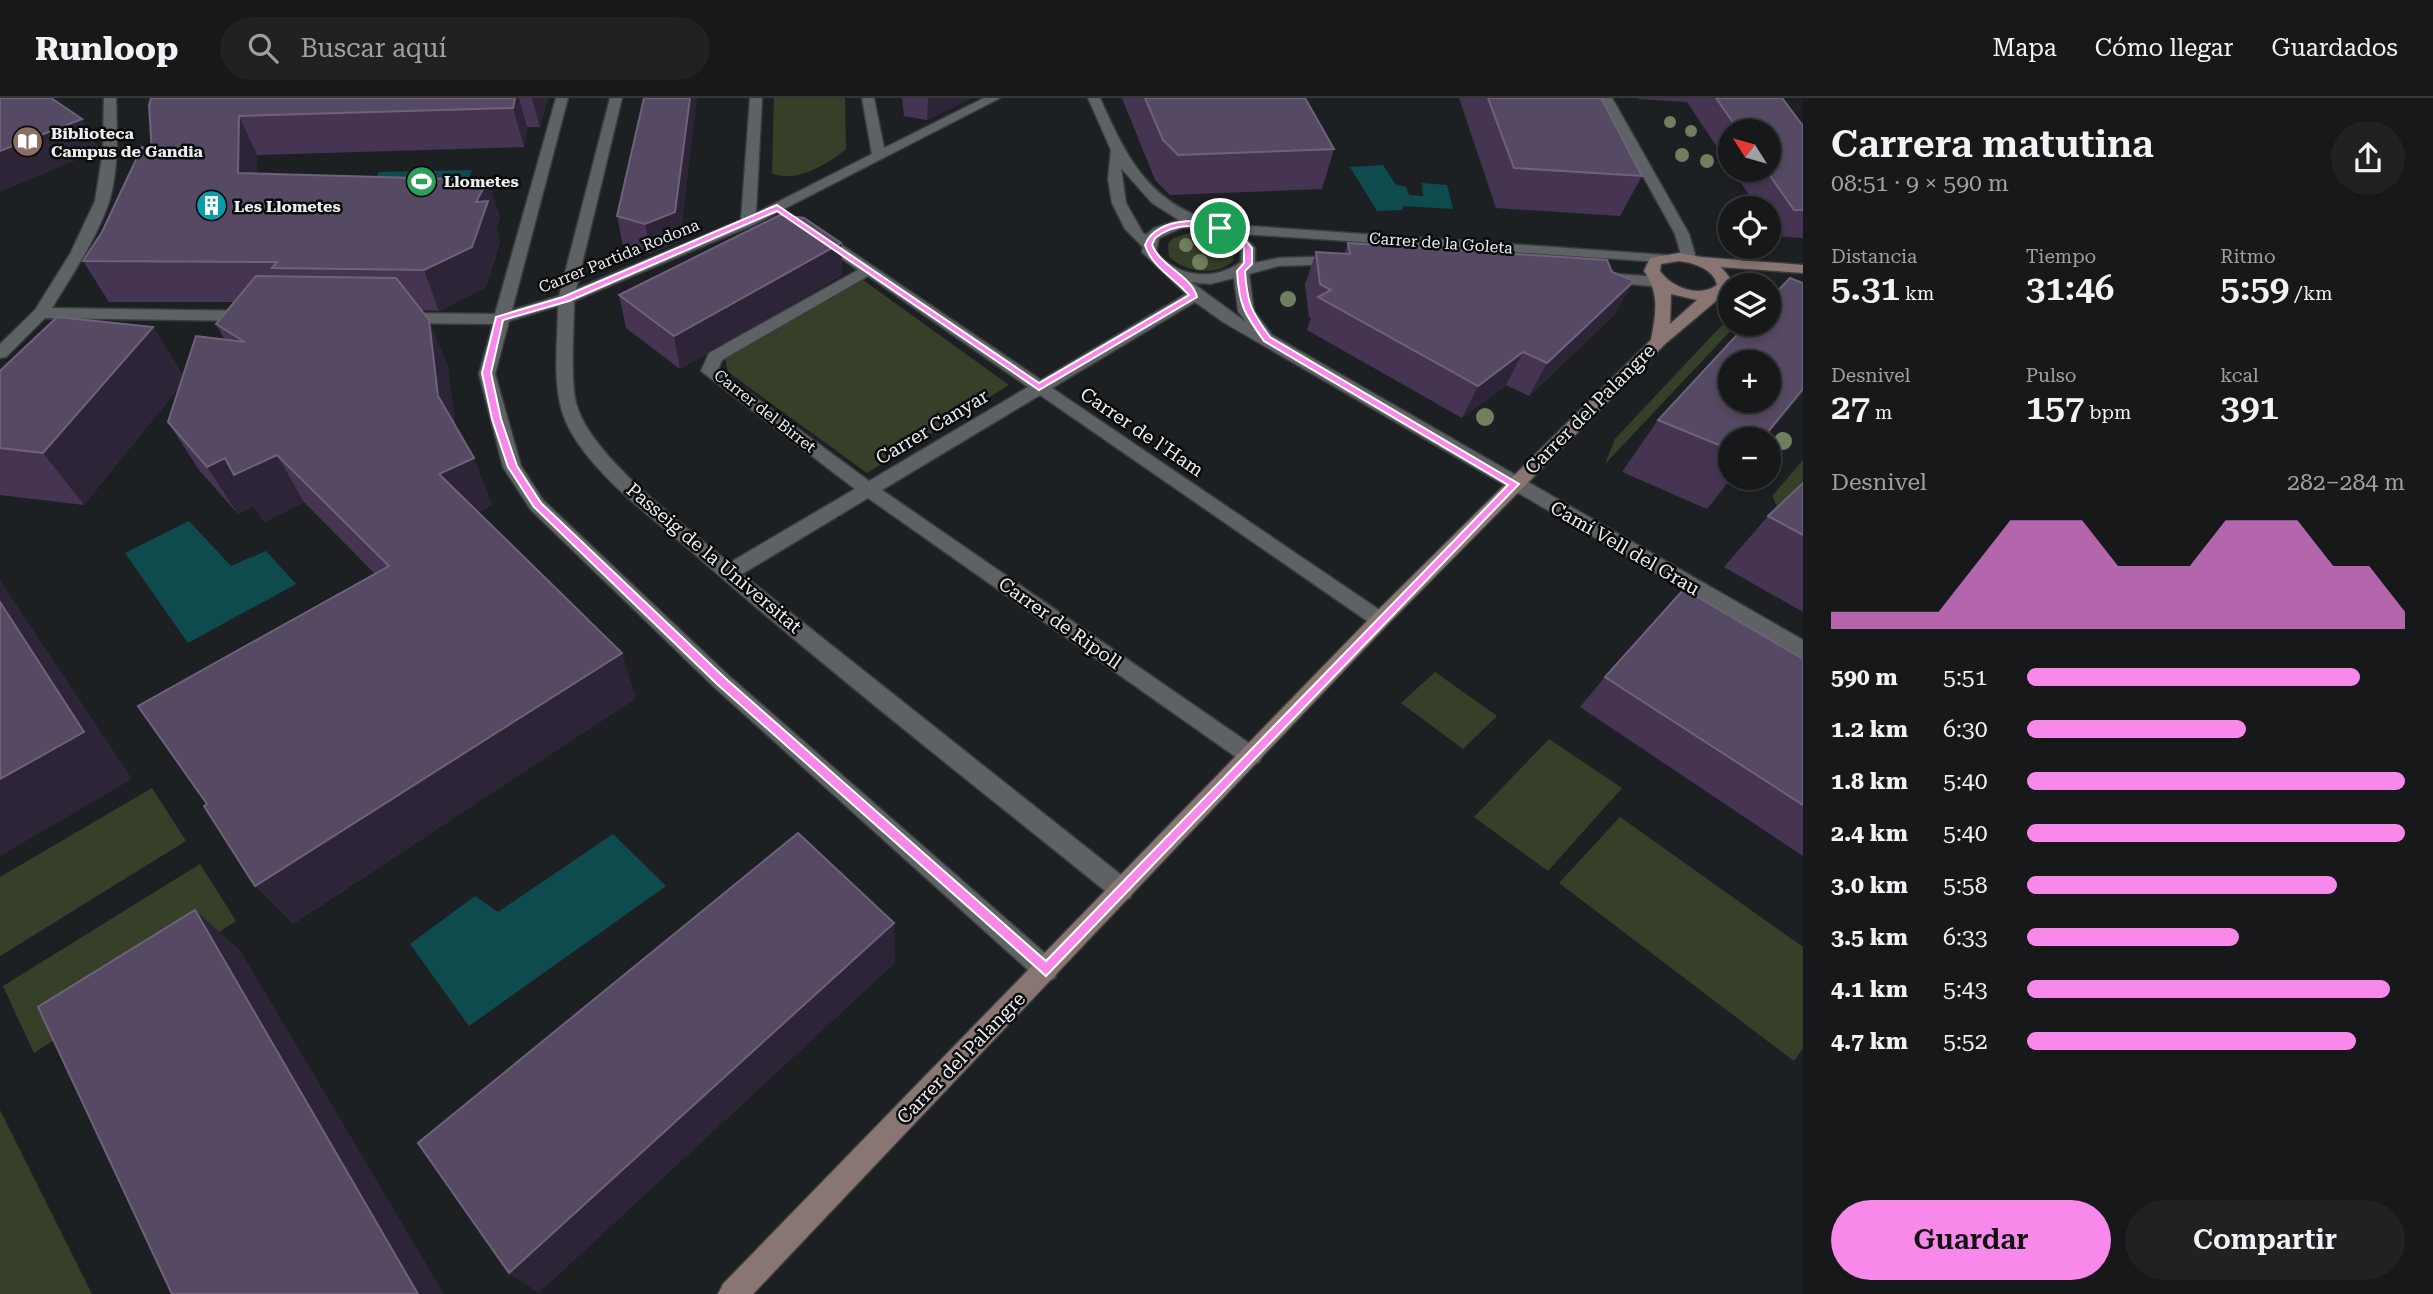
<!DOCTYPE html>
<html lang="es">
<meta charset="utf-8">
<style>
:root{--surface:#16181a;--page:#1f2123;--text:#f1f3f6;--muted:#9ea0a2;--line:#353739;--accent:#f888ea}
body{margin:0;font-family:"Roboto Serif",serif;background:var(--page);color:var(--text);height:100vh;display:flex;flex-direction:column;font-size:26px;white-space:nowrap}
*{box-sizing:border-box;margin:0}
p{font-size:23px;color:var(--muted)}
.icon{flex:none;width:38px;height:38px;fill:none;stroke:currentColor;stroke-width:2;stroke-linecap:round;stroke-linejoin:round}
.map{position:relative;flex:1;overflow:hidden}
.sheet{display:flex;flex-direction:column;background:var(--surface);width:630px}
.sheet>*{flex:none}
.needle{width:46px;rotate:307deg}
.buttons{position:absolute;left:1718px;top:21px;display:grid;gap:14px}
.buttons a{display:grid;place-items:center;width:63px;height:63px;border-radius:50%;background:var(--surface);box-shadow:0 4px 10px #0003,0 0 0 2px var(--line);font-size:35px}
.pin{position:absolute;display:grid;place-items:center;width:60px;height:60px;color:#fff;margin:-30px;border:4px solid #fff;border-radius:50%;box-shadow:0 2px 7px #0007}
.round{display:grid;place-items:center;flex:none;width:74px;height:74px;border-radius:37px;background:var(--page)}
.overview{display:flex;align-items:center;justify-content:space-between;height:119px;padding:0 28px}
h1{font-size:38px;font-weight:600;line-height:52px}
.metrics{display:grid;grid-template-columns:repeat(3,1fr);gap:10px;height:119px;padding:7px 28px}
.metrics div{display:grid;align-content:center}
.metrics b{font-size:35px;font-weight:600}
.metrics small{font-size:19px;font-weight:400}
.metrics p{font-size:19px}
.chart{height:196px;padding:14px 28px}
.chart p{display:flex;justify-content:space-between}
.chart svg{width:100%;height:126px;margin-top:7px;fill:var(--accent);opacity:.7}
.primary-button{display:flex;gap:14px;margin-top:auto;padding:14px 28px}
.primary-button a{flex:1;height:80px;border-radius:42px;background:var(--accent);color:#111;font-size:28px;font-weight:600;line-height:80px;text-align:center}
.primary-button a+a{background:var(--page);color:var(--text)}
ul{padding:0 28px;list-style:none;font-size:23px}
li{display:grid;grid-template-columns:112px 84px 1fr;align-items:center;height:52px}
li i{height:18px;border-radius:9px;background:var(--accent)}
header{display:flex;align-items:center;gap:42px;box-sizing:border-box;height:98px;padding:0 35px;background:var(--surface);border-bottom:2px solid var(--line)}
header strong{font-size:33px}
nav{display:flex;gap:38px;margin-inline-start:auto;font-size:24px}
.search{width:490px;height:63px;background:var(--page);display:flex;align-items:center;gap:18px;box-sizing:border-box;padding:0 24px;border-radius:38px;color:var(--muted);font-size:26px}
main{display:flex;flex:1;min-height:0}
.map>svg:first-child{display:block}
.green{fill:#364028}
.water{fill:#0e4b4f}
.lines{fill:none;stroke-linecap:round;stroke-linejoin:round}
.street-casing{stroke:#393c3e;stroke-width:3}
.secondary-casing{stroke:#393c3e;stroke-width:3}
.street{fill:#5e6265;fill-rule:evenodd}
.secondary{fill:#897673;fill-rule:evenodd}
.tree{fill:#707f5d}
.wall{fill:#453552}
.shaded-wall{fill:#2d2438}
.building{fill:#564963;stroke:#6e6279;stroke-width:2;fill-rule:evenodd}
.route{fill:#f888ea;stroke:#fff;stroke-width:2;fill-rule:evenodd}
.labels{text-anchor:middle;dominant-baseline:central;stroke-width:5;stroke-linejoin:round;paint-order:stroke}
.far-poi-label{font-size:16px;font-weight:bold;fill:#ebedef;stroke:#080a0b;text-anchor:start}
.far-street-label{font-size:16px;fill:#ebedef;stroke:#080a0b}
.street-label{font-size:19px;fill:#ebedef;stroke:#080a0b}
</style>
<header>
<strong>Runloop</strong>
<div class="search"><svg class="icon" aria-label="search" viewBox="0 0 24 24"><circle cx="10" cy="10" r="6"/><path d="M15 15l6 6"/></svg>Buscar aquí</div>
<nav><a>Mapa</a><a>Cómo llegar</a><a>Guardados</a></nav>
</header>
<main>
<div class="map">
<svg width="1803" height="1196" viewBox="0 0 1803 1196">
<rect width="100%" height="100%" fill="#1d2023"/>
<!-- green -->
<g class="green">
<path d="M774 0H845L846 51C828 66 795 86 772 75Z"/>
<path d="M1190 135 1222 140 1234 151 1233 163C1215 179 1186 174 1169 159L1168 146 1173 140Z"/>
<path d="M863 182 1009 287 867 375 728 274 725 260Z"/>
<path d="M1731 221V226H1737L1605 366 1615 341 1720 229Z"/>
<path d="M1803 362V423C1791 417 1774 412 1773 397Z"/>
<path d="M1435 574 1497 618 1463 651 1401 605Z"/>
<path d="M1549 641 1622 690 1548 773 1474 719Z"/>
<path d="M152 690 186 743 0 858V779Z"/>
<path d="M1620 719 1803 849V950L1794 963 1559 785Z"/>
<path d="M200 766 236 823 34 955 3 888Z"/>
<path d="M0 1012 92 1196H0Z"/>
</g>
<!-- water -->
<g class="water">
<path d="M1383 67 1396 87 1406 89 1409 97 1423 98 1422 85 1447 87 1453 111 1404 108 1402 112 1377 113 1350 69Z"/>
<path d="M472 72 464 92 368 93 379 74Z"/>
<path d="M189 423 231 468 266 453 296 486 188 545 125 455Z"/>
<path d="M613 736 666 788 469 928 410 846 475 798 498 814Z"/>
</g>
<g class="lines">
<defs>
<g id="street">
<path d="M104 0H116C117 34 119 71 109 104 96 142 72 177 52 210L252 213 260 218 252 223 45 220 6 259 0 260V246L35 212 70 156 95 103 103 53Z"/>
<path d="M556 0H568L512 212 559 198 610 0H622L576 191 741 122 750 0H762L756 115 872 56 862 0H874L884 50 984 0H1000L753 127 574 203C574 231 570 279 576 305 590 359 686 428 729 465L855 391 701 273 709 255 858 172 814 141V135H824L1041 282 1186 196 1142 154 1143 149 1125 131 1112 105 1108 81 1111 52 1088 0H1100C1128 63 1150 107 1221 126L1666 157 1668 160 1661 164 1242 136 1255 150V165L1278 160 1339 158 1346 162 1339 166 1278 168 1249 176 1254 213 1272 237 1803 542V560L1223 224 1195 204 1052 290 1387 517 1390 522 1387 527H1373L1040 297 882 392 1259 652 1262 658 1259 664 1251 667 1243 664 868 400 742 476 1130 784 1134 792 1130 800 1122 803 1114 800C972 685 827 573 691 453 650 418 588 373 566 324 551 290 558 244 558 208L509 223 495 276 521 368 543 402 728 577 1055 864 1058 872 1055 880 1046 884 1037 880 714 589 531 412 503 369 479 276 493 226 400 225 392 220 400 215 495 216ZM1121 70 1152 105 1179 122 1154 130 1146 137 1143 135 1126 105ZM1184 129C1206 130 1225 134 1241 151V164C1213 184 1178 179 1156 154L1159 140ZM868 178 1028 289 869 383 718 272 722 262ZM1234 180 1238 213 1246 224 1191 184 1210 186Z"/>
<path d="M1600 0H1612L1689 136 1696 160 1694 163 1689 164 1682 160 1675 136Z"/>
<path d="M1602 175 1661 179 1669 184 1661 189 1597 183 1594 180Z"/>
</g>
<path id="secondary" d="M1679 155 1701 159 1803 167V175L1721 169 1730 180 1766 182 1774 187 1769 191V187H1731L1729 192 1665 246 1387 527 753 1196H718L723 1186 1373 517 1651 242C1656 215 1660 196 1644 173L1650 160ZM1679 163C1694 165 1714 171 1717 187 1699 200 1672 190 1660 173L1661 166ZM1671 196 1697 202 1670 226Z"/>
</defs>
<!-- street casing -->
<use href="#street" class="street-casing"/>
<!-- secondary casing -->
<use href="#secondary" class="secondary-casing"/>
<!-- street -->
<use href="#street" class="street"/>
<!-- secondary -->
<use href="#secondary" class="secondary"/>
</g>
<!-- trees -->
<g class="tree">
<circle cx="1670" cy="24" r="6"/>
<circle cx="1691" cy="33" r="6"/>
<circle cx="1682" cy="57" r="7"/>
<circle cx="1707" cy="63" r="7"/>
<circle cx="1186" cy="147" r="7"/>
<circle cx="1216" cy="149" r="7"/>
<circle cx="1200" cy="164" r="8"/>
<circle cx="1288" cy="201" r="8"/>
<circle cx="1485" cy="319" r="9"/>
<circle cx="1783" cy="343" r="9"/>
</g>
<!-- wall -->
<g class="wall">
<path d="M151 0H548L540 29H527L524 49 257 57V76L488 82 500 121 496 129 500 144 486 189 439 213 422 212 429 222 448 270 455 328 492 407 478 414 636 600 293 826 207 706 375 476 304 404 264 424 253 408 238 416 199 372 168 324 179 289 84 407 0 397V273L153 229 183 278 225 242 216 226 234 204H109L83 163 152 55Z"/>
<path d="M644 0 680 143 651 156 623 148 617 118Z"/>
<path d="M902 0H972L927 22 904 18Z"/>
<path d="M1122 0H1305L1334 51 1322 91 1170 97 1155 82Z"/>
<path d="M1459 0H1601L1642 78 1620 118 1496 110Z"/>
<path d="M1638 0H1782L1803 28V140L1776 138 1769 128V110H1758L1732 72H1769V33H1731V70L1687 4 1639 1Z"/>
<path d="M841 145 842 177 680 271 626 230 619 197Z"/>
<path d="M1348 145 1615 216 1529 298 1506 287 1462 320 1307 232 1311 220 1309 219 1305 187 1316 154 1344 156Z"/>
<path d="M1803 185V294L1764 341H1731V380H1732L1707 411 1622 374 1658 322Z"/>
<path d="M1803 385V514L1724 469 1768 418Z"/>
<path d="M1803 561V758L1580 609 1605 579Z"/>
</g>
<!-- shaded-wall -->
<g class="shaded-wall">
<path d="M515 0H519L527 29 524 49 513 10Z"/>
<path d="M532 0H548L540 29Z"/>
<path d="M690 0H697L680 143 651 156 645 126Z"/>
<path d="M928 0H972L927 22Z"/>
<path d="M239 18 257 57V115L238 75Z"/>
<path d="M82 21 100 52 0 94V53Z"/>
<path d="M488 82 500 121 496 129 500 144 486 189 439 213 424 172 476 104Z"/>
<path d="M841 145 842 177 680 271 674 238Z"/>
<path d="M1634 183 1615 216 1529 298 1547 265Z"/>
<path d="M429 222 448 270 458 346 438 298Z"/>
<path d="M153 229 185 282 84 407 43 355Z"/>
<path d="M1523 254 1506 287 1462 320 1478 288Z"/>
<path d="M1803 291V294L1764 341H1762Z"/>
<path d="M277 357 304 404 264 424 253 408 238 416 207 369 225 360Z"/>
<path d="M474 360 492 407 460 423 439 376Z"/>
<path d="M1731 380H1732L1707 411Z"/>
<path d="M0 482 132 681 0 758Z"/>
<path d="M622 555 636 600 293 826 255 788Z"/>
<path d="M195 812 240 852 444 1196H418Z"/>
<path d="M894 825 895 865 539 1195 509 1175Z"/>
</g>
<!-- building -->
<g class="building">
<path d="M0 0H51L82 21 0 53Z"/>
<path d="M151 0H515L513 10 239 18 238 75 488 82 476 104 488 103 472 149 424 172 272 170 277 164 83 163 102 134 142 49 152 55 149 7Z"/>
<path d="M644 0H690L675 114 645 126 617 118Z"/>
<path d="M1145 0H1305L1334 51 1178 57 1163 42Z"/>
<path d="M1488 0H1601L1642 78 1514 70Z"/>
<path d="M1716 0H1782L1803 28V112H1794L1766 72H1769V33H1739Z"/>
<path d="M780 117 804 120 841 145 674 238 619 197Z"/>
<path d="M1348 145 1607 162 1612 174 1634 183 1547 265 1523 254 1478 288 1318 199 1331 192 1320 186 1316 154 1350 156Z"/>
<path d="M256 178 396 180 429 222 438 298 474 360 439 376 622 555 255 788 204 708 207 706 138 608 389 468 277 357 234 377 225 360 207 369 168 324 196 238 245 244 216 226Z"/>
<path d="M1790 180 1803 185V291L1762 341H1731V352L1658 322 1747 226H1769V202ZM1731 264H1769V303H1731Z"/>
<path d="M57 219 153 229 43 355 0 350V273Z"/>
<path d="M1803 385V437L1768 418Z"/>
<path d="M1684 491 1803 561V707L1605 579Z"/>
<path d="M0 504 84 634 0 681Z"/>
<path d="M798 735 894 825 509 1175 418 1045Z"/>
<path d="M195 812 418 1196H172L38 909Z"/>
</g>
<!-- route -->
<path class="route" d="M777 107 1039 285 1189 197C1173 179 1152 169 1145 147 1156 117 1213 118 1236 134 1242 138 1248 145 1252 150V166L1245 173C1247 205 1251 213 1270 239L1519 386 1046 878 717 586 534 409 508 369 492 321 482 275 496 219 563 199ZM777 113 1039 292 1197 199C1192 178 1161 169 1152 147L1155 140C1182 118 1222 129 1244 150V165L1237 173C1239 207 1244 215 1264 243L1508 387 1046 863 725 580 541 405 517 368 501 321 491 275 503 222 569 203Z"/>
<!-- icons -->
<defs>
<symbol id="library-disc" viewBox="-11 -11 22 22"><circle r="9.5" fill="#8d6e63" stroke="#080a0b"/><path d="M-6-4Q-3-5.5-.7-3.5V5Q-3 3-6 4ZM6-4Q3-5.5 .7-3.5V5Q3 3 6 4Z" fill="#fff"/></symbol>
<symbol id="stadium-disc" viewBox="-11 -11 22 22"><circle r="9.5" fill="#2e9e5b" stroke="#080a0b"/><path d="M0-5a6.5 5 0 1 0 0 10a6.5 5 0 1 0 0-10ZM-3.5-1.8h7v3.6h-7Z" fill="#fff"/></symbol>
<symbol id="building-disc" viewBox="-11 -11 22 22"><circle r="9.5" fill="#0f9aa8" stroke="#080a0b"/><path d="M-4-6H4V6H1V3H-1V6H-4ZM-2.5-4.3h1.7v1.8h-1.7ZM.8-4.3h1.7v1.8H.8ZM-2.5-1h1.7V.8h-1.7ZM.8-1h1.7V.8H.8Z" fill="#fff"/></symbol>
</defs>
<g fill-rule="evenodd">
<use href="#library-disc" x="10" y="26" width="35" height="35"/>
<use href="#stadium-disc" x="404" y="66" width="35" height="35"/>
<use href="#building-disc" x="194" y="90" width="35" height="35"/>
</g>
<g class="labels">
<!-- far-poi labels -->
<g class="far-poi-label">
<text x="51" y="35">Biblioteca<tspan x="51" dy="18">Campus de Gandia</tspan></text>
<text x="444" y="83">Llometes</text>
<text x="234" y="108">Les Llometes</text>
</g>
<!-- far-street labels -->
<g class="far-street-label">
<text transform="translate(1441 145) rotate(4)">Carrer de la Goleta</text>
<text transform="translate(619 158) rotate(-22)">Carrer Partida Rodona</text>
<text transform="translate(765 313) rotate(38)">Carrer del Birret</text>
</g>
<!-- street labels -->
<g class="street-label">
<text transform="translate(1590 311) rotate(-45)">Carrer del Palangre</text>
<text transform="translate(932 329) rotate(-31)">Carrer Canyar</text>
<text transform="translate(1142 334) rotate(34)">Carrer de l'Ham</text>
<text transform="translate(1625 450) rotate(30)">Camí Vell del Grau</text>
<text transform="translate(714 460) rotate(40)">Passeig de la Universitat</text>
<text transform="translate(1060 525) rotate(35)">Carrer de Ripoll</text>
<text transform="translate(961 960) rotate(-46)">Carrer del Palangre</text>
</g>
</g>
</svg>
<div class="buttons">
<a><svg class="needle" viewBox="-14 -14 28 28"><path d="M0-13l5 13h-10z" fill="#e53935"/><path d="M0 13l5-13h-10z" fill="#9ea0a2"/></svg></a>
<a><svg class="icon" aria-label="locate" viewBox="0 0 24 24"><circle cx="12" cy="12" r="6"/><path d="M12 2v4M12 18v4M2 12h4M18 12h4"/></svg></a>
<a><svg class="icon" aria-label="layers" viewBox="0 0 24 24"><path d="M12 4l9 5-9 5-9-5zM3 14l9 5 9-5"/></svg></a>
<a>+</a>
<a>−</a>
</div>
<div class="pin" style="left:1220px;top:130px;background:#1e9e55"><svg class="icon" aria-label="arrive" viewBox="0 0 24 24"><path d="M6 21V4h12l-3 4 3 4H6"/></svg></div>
</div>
<section class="sheet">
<div class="overview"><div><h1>Carrera matutina</h1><p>08:51 · 9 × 590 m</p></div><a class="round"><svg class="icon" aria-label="share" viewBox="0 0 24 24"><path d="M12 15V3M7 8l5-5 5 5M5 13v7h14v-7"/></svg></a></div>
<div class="metrics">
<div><p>Distancia</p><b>5.31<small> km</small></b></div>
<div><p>Tiempo</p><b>31:46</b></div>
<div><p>Ritmo</p><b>5:59<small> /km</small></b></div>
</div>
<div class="metrics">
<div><p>Desnivel</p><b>27<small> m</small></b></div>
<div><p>Pulso</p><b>157<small> bpm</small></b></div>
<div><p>kcal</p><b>391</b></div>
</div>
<div class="chart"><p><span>Desnivel</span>282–284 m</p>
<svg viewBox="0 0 160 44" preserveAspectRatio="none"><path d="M0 44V38L10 38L20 38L30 38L40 22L50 6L60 6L70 6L80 22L90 22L100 22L110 6L120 6L130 6L140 22L150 22L160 38V44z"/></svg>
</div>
<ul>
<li><b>590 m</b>5:51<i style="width:88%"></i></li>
<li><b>1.2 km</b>6:30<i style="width:58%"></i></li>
<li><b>1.8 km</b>5:40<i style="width:100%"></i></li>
<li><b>2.4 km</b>5:40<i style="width:100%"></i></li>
<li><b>3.0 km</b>5:58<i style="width:82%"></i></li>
<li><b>3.5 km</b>6:33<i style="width:56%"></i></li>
<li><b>4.1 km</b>5:43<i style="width:96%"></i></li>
<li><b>4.7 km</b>5:52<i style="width:87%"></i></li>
</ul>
<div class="primary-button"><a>Guardar</a><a>Compartir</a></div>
</section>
</main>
